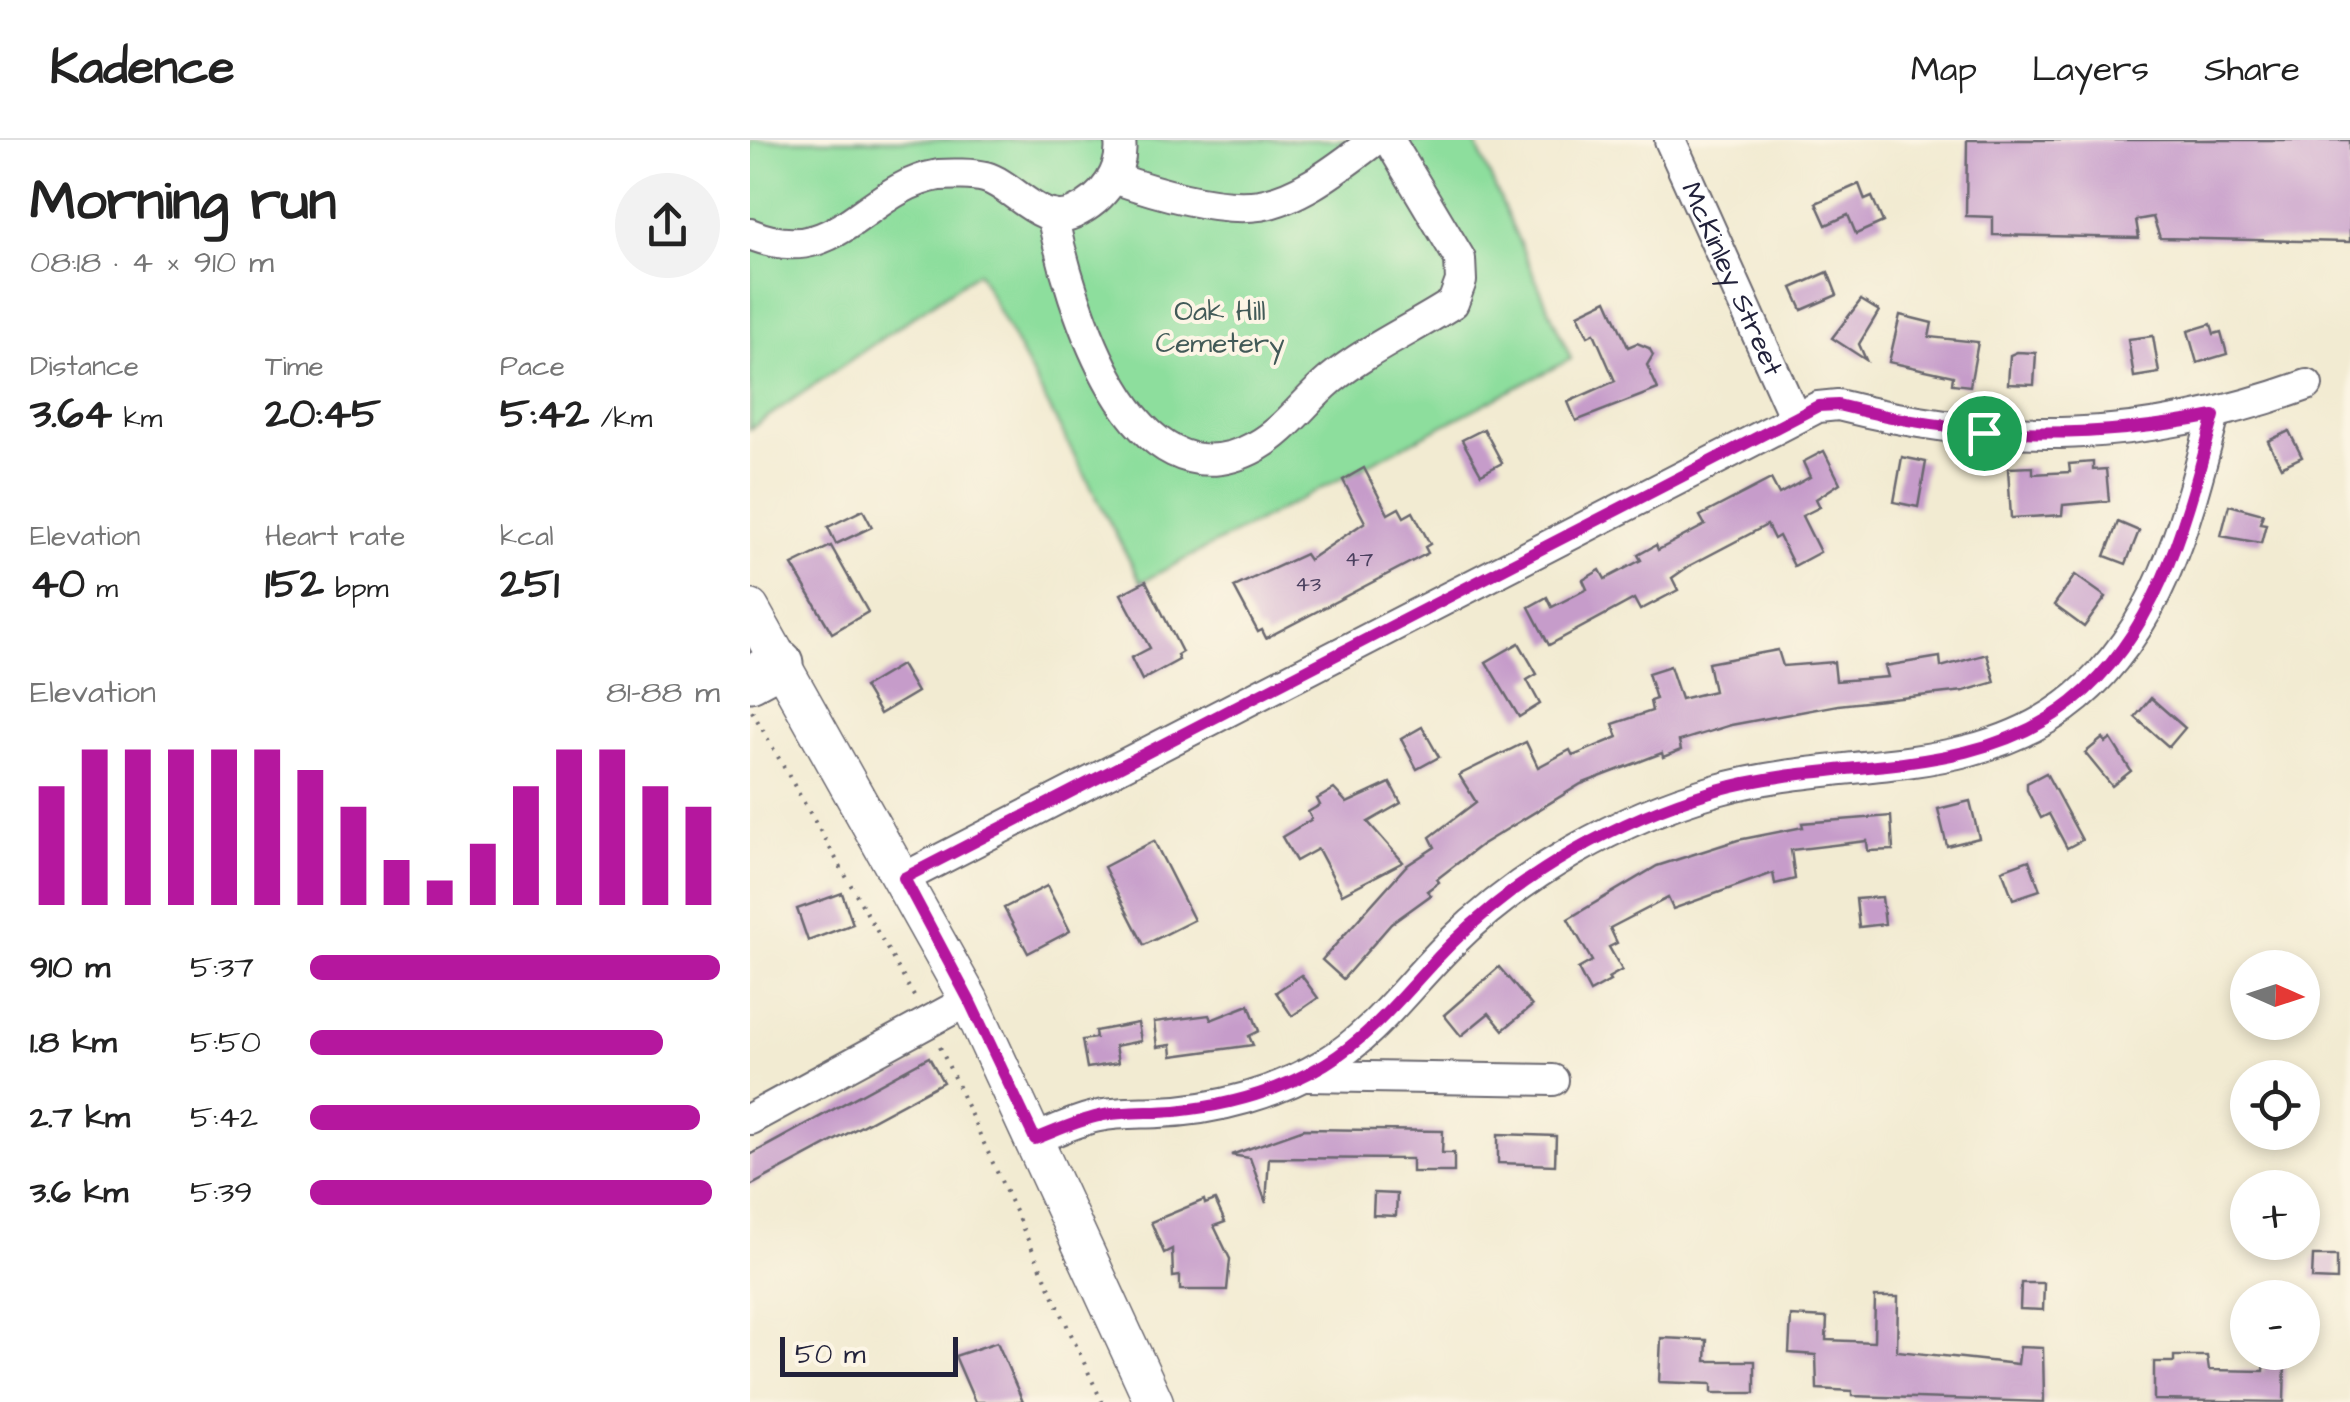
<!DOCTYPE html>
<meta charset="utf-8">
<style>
:root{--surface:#fff;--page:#f2f2f2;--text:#222;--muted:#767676;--line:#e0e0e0;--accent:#b5179e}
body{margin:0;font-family:"Architects Daughter",sans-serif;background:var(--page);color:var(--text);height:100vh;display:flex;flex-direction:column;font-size:38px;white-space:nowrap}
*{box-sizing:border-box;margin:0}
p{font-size:32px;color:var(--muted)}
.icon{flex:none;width:55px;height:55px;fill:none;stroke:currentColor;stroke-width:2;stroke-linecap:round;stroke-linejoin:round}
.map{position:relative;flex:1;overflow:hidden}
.side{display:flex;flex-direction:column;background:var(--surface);width:750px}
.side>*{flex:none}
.needle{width:65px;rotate:93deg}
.controls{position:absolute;left:1480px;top:810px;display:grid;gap:20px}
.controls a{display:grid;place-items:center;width:90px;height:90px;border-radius:50%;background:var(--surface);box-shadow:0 5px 15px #0003;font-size:50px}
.scale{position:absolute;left:30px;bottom:25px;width:178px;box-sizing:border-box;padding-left:10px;border:5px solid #22223b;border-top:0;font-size:28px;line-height:35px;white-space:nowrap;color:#22223b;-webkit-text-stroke:8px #fcf5e5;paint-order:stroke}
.pin{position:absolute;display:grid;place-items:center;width:85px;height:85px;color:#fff;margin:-42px;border:5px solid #fff;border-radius:50%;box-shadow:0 2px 10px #0007}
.round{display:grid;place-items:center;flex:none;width:105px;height:105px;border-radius:52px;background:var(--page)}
.summary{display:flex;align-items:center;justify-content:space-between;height:170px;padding:0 30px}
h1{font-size:55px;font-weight:800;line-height:75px}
.metrics{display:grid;grid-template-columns:repeat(3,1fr);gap:15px;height:170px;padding:10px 30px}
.metrics div{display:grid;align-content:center}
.metrics b{font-size:42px;font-weight:800}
.metrics small{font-size:28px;font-weight:400}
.metrics p{font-size:28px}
.chart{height:280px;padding:20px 30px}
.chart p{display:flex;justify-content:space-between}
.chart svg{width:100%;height:180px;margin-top:10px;stroke:var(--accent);stroke-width:6}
ul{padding:0 30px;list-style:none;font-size:32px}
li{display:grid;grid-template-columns:160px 120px 1fr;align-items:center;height:75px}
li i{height:25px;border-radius:12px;background:var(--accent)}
header{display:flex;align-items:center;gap:60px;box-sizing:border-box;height:140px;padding:0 50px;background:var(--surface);border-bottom:2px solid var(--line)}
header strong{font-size:48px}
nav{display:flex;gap:55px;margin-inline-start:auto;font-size:35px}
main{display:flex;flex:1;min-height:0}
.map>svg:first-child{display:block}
.green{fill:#8dde9d;stroke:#58806c;stroke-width:2.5}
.building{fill:#c69cca}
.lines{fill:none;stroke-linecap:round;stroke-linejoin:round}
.minor-casing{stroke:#6b6870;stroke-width:34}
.major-casing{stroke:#6b6870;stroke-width:41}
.highway-casing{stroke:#6b6870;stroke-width:49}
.path{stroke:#6b6870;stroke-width:4;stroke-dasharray:2.5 8;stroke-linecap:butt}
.minor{stroke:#fff;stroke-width:30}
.major{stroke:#fff;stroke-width:38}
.highway{stroke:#fff;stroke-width:45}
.route-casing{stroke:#fff;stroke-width:20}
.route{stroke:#b5179e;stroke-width:12}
.labels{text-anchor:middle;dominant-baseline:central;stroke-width:8;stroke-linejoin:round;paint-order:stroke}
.number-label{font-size:22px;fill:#4b405f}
.street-label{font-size:28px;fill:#22223b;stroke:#fcf5e5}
.park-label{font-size:28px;fill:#425a58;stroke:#fcf5e5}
</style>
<header>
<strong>Kadence</strong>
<nav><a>Map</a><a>Layers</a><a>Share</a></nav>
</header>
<main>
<section class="side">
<div class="summary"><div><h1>Morning run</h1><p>08:18 · 4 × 910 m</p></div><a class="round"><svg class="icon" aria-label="share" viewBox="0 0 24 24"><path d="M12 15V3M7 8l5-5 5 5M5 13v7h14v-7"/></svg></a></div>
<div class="metrics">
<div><p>Distance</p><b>3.64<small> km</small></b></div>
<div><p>Time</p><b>20:45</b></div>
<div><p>Pace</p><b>5:42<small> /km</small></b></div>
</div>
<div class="metrics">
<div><p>Elevation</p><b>40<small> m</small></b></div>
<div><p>Heart rate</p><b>152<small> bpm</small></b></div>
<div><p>kcal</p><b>251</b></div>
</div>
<div class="chart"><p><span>Elevation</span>81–88 m</p>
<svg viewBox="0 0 160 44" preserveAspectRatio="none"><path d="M5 44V15M15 44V6M25 44V6M35 44V6M45 44V6M55 44V6M65 44V11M75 44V20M85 44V33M95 44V38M105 44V29M115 44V15M125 44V6M135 44V6M145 44V15M155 44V20"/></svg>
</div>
<ul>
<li><b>910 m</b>5:37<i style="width:100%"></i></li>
<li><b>1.8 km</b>5:50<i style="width:86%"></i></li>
<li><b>2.7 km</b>5:42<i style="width:95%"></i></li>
<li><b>3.6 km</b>5:39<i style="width:98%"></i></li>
</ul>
</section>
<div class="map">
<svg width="1600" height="1262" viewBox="0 0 1600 1262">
<rect width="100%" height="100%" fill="#fcf5e5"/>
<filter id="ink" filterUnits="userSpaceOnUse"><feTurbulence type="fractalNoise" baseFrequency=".01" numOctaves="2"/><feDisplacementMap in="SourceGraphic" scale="20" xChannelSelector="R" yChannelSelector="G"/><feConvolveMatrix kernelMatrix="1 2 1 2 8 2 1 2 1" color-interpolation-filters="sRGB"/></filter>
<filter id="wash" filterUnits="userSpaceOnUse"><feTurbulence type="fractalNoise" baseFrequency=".0048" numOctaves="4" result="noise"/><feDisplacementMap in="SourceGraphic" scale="40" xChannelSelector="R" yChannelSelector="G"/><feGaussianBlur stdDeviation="2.25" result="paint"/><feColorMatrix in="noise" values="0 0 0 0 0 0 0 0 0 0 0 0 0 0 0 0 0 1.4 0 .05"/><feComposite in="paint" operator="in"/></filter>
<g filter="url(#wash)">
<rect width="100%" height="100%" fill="#f2ebd2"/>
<!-- green -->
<path class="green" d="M0 0H724L821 219 391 442 228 132 0 289Z"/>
<g id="blocks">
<!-- building -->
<g class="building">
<path d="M1217 0H1600V102L1410 98 1403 77 1386 80 1389 98 1243 95V77L1216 76Z"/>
<path d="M1109 44 1115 60 1122 57 1133 82 1106 94 1098 75 1076 85 1066 63Z"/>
<path d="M1078 132 1087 155 1052 170 1042 148Z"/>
<path d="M857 160 878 207 887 203 899 208 903 215 897 225 908 249 826 281 818 262 865 241 844 193 838 196 828 174Z"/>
<path d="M1111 160 1129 171 1109 204 1116 220 1082 198Z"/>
<path d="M1150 175 1182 183 1179 197 1228 202 1220 246 1202 244 1203 236 1139 222Z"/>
<path d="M1461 184 1464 194 1471 192 1477 214 1447 223 1438 191Z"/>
<path d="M1403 196 1409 233 1384 237 1378 199Z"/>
<path d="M1267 212 1286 213 1284 245 1258 244 1260 215Z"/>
<path d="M734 289 752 323 731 334 712 300Z"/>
<path d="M1539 291 1552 317 1531 327 1518 301Z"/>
<path d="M1074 311 1090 343 1066 359 1070 367 1052 376 1070 412 1044 426 1029 396 1024 399 1017 385 939 426 922 438 928 450 890 470 884 459 799 505 779 467 797 457 802 467 837 449 833 440 850 430 855 439 891 420 888 415 906 405 908 410 955 385 950 376 1021 339 1029 354 1060 337 1053 322Z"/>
<path d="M1152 317 1176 322 1168 367 1144 362Z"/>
<path d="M1343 322V330L1356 329 1359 361 1313 365 1312 375 1261 378 1258 328 1283 327V334L1320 332 1319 324Z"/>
<path d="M614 328 638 374 649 368 654 377 663 372 680 404 675 407 678 413 516 498 512 490 508 492 484 447 555 414 559 420 615 382 593 340Z"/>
<path d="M1479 365 1513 374 1510 383 1516 384 1511 403 1471 396Z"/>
<path d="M113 370 122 387 86 404 78 387Z"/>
<path d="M1368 382 1389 391 1376 424 1355 416Z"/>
<path d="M81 406 118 472 82 493 42 425Z"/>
<path d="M1325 435 1356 457 1334 487 1304 465Z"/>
<path d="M396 441 432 512 427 515 429 520 392 540 381 518 400 508 371 454Z"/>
<path d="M769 503 787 534 777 540 790 564 769 577 736 522Z"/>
<path d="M1028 510 1033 526 1084 522 1086 541 1138 537 1135 526 1190 517 1191 527 1237 514 1245 542 1214 551 1088 565 981 585 929 601 931 610 913 617 912 613 831 644 731 705 687 739 689 742 677 751 681 755 641 784 593 839 572 820 656 726 685 707 680 697 726 662 709 635 776 602 788 627 820 610 823 616 868 597 863 584 902 571 900 561 906 559 898 533 920 526 931 559 964 551 958 523Z"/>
<path d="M151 525 167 552 130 574 114 547Z"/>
<path d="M1401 558 1435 588 1419 607 1385 577Z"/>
<path d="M672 587 689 617 667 629 651 599Z"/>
<path d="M1353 598 1356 603 1361 599 1381 631 1362 646 1335 613Z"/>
<path d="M1296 633 1332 700 1317 708 1299 674 1291 678 1277 650V643Z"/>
<path d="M640 643 651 663 618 682 653 722 592 754 568 709 546 721 532 697 562 679 558 672 570 665 567 659 584 649 597 663Z"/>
<path d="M1220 661 1229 698 1197 706 1188 669Z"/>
<path d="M1141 676 1143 710 1118 711 1117 701 1041 710 1045 739 1025 744 1023 733 923 769 918 758 860 788 867 803 859 807 872 830 858 838 860 841 840 852 828 829 842 821 818 779 907 726 988 700 1053 687 1052 683Z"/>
<path d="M404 701 444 780 394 805 354 727Z"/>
<path d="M1279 720 1290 750 1263 759 1252 730Z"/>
<path d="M297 746 320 791 278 813 254 768Z"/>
<path d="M92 753 103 784 58 801 47 769Z"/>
<path d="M1132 757 1135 784 1109 787 1106 759Z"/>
<path d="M749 827 782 866 753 890 739 873 711 896 694 875Z"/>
<path d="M551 835 568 858 542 876 526 852Z"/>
<path d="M499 865 509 891 499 896 503 905 422 916 421 905 407 907 404 882 459 875 461 880Z"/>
<path d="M388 883 391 901 365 906 368 923 337 928 332 900 346 898 345 891Z"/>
<path d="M179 917 193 942 0 1046V1015Z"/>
<path d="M554 989 693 991 692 1013H704V1032H662V1019L519 1018 516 1063 500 1018 481 1015Z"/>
<path d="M748 994 806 996 805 1025 748 1023Z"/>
<path d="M624 1053 647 1054 646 1076 623 1075Z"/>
<path d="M454 1060 455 1064 465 1060 475 1082 464 1086 480 1119 477 1150H430V1136L423 1137 422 1109 414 1113 401 1082Z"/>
<path d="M1563 1116H1587V1140L1562 1139Z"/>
<path d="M1271 1143H1294L1293 1170 1270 1169Z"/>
<path d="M1125 1157H1148L1147 1211 1268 1224 1270 1207 1293 1208 1294 1262 1102 1256V1251L1067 1249 1066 1215 1039 1213 1041 1176 1077 1178 1076 1200 1124 1202Z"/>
<path d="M911 1198 957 1200 956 1221H1005V1253H962V1244L909 1242Z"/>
<path d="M247 1202 273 1262H225L205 1216Z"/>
<path d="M1424 1216H1457L1459 1230 1514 1231 1515 1217 1535 1218 1534 1262 1404 1260V1222H1424Z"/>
</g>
</g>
</g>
<g filter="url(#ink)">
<use href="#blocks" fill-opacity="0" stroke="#6b6870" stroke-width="2.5"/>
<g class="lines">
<defs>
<g id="minor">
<path id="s1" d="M920 0 1045 278"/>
<path d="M364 38C404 52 467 71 510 65 552 58 591 25 625 0"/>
<path d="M302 75C320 159 380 376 507 306 536 290 555 261 580 240 618 209 663 189 703 163L711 141 710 119 639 0"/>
<path d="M0 94C88 131 113 48 189 35 200 34 224 34 235 37 264 45 291 88 324 73 354 59 374 31 370 0"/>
<path d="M154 738 1068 267 1088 265C1254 307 1396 303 1557 245"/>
<path d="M556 936 803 940"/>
<path d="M0 979 219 860"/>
<path d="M285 999C306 991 327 980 349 976 369 972 389 973 409 972 467 970 526 953 575 924 625 894 659 844 700 804 773 732 869 678 967 650 1088 615 1226 642 1327 557 1411 486 1437 377 1464 275"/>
</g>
<path id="major" d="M0 469 219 860 404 1262"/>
<path id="highway" d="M0 539 30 523"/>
</defs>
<!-- minor casing -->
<use href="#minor" class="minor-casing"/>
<!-- major casing -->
<use href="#major" class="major-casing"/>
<!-- highway casing -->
<use href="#highway" class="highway-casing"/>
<!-- path -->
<g class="path">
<path d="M2 571 165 858"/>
<path d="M190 907 352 1262"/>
</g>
<!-- minor -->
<use href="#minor" class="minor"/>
<!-- major -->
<use href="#major" class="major"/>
<!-- highway -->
<use href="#highway" class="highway"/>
</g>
</g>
<g class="lines" filter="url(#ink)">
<defs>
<path id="route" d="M1088 265C1216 298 1335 301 1464 276 1436 379 1410 491 1322 562 1221 642 1085 616 967 650 869 679 773 732 701 804 660 845 625 894 575 924 530 951 477 966 425 971 399 973 374 971 349 976 327 981 306 991 285 999L219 860 154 738 1045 278 1068 266Z"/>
</defs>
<!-- route casing -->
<use href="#route" class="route-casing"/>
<!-- route -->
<use href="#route" class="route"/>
</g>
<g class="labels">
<!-- number labels -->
<g class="number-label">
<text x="609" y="419">47</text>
<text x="558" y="444">43</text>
</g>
<!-- street labels -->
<g class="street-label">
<text stroke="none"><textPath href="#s1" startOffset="152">McKinley Street</textPath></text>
</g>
<!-- park labels -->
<g class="park-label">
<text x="470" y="171">Oak Hill<tspan x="470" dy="32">Cemetery</tspan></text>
</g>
</g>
</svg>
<div class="controls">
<a><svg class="needle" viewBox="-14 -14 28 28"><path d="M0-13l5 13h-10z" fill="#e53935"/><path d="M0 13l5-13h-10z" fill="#767676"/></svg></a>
<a><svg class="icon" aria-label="locate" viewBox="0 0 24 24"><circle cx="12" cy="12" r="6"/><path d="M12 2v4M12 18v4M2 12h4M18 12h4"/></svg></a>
<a>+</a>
<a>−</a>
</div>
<div class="scale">50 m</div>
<div class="pin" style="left:1234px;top:293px;background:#1e9e55"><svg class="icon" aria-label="arrive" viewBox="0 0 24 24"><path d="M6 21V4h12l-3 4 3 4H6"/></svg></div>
</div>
</main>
